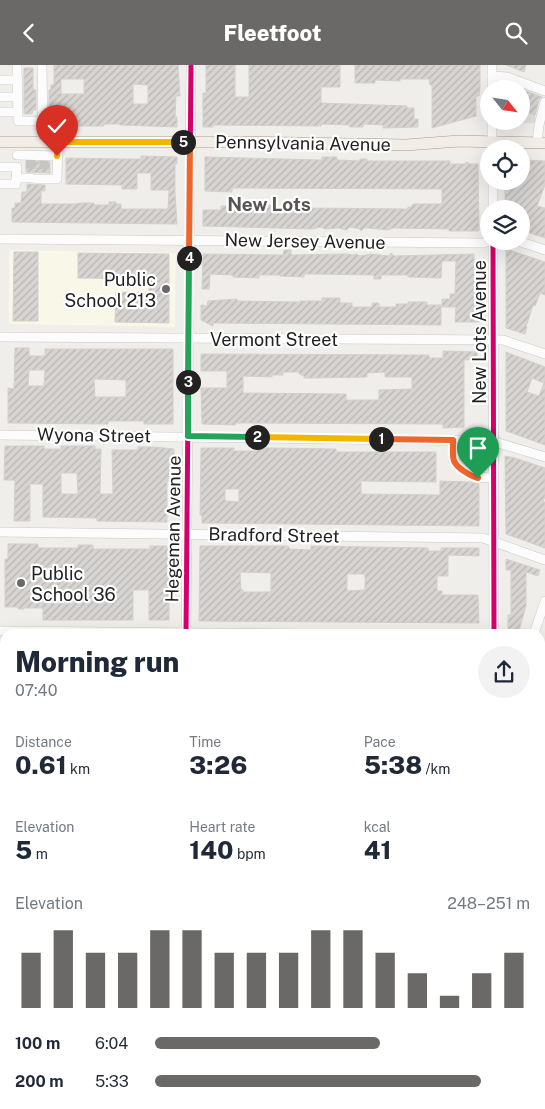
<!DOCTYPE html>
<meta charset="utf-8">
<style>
:root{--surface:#fff;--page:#f2f2f3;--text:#1f2937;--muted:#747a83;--accent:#6a6968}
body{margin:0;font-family:"Public Sans",sans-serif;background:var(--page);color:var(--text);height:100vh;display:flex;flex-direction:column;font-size:19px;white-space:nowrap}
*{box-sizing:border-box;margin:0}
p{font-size:16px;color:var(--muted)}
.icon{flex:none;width:28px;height:28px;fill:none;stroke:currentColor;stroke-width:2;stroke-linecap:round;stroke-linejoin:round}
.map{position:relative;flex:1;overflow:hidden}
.sheet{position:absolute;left:0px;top:564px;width:545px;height:481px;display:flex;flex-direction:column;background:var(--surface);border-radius:15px 15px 0 0;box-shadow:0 5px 20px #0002}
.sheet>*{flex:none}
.needle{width:32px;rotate:120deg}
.buttons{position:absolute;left:480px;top:15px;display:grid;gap:10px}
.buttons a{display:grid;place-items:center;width:50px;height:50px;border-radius:50%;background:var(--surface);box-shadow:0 5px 20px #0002;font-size:25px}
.pin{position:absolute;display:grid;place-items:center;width:42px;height:42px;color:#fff;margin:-51px -21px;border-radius:50% 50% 50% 0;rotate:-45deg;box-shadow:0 0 5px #0007}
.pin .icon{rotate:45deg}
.km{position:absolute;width:25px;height:25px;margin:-12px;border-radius:50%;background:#222;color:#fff;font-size:14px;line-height:25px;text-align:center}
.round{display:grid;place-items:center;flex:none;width:52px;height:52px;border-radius:26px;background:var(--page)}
.summary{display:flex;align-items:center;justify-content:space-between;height:85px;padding:0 15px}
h1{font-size:28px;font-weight:800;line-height:38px}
.figures{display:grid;grid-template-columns:repeat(3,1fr);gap:8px;height:85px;padding:5px 15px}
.figures div{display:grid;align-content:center}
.figures b{font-size:25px;font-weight:800}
.figures small{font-size:14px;font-weight:400}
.figures p{font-size:14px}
.chart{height:140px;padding:10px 15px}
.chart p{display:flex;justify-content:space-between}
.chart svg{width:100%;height:90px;margin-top:5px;stroke:var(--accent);stroke-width:6}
ul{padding:0 15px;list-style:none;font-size:16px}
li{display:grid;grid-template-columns:80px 60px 1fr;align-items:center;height:38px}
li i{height:12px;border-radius:6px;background:var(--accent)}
header{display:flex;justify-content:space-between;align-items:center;height:65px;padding:0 15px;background:var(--accent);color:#fff;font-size:22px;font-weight:800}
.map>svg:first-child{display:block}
.education{fill:#f8f7e8}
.park{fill:#daf5da}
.parking{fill:#e0dfde}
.building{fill:url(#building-hatch);stroke:#d3d0cc;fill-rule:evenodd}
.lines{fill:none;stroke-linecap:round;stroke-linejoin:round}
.minor-tunnel{stroke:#c7c5c3;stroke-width:9;stroke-dasharray:9 4.5;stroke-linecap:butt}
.minor-casing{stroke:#c9c8c7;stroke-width:10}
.major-casing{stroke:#a79c86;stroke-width:12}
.minor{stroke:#fdfcfc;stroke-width:9}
.major{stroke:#f3ede7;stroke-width:11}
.cycleway-casing{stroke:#fff;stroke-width:8}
.cycleway{stroke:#d6006c;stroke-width:5}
.split-1-casing{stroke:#fff;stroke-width:10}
.split-2-casing{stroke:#fff;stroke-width:10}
.split-3-casing{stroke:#fff;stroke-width:10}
.split-4-casing{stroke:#fff;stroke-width:10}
.split-5-casing{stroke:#fff;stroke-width:10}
.split-6-casing{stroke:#fff;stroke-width:10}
.split-1{stroke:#f0652b;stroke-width:6}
.split-2{stroke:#f5b400;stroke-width:6}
.split-3{stroke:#22a559;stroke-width:6}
.split-4{stroke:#22a559;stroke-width:6}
.split-5{stroke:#f0652b;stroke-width:6}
.split-6{stroke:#f5b400;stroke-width:6}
.poi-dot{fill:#6a6968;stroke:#fff;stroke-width:2}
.labels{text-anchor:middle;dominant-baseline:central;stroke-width:4.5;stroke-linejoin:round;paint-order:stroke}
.street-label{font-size:18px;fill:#222;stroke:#fff}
.poi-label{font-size:18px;fill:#222;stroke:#fff;text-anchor:end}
.neighbourhood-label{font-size:19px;font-weight:bold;fill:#555;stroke:#fff}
</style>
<header><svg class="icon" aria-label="back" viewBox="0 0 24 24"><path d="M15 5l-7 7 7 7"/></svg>Fleetfoot<svg class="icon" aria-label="search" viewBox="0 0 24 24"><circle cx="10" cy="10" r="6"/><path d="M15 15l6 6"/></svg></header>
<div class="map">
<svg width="545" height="1044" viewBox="0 0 545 1044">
<defs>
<pattern id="building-hatch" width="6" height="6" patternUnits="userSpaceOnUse" patternTransform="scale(1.25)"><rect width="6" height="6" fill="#d7d4d2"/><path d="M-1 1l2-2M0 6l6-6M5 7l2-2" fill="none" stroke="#b8b6b4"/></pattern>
</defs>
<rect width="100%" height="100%" fill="#f0eeeb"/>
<!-- education -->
<path class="education" d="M9 185 176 188 175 262 9 259Z"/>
<!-- park -->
<path class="park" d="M542 913 545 914V990L541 989Z"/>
<!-- parking -->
<path class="parking" d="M521 45 535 50V58H505V56H521Z"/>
<!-- building -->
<g class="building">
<path d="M54 0H178L180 31H176L175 52H177V62L120 60V59H104V61H66V45H49V25H51V20H54ZM61 14H84V29H61ZM133 19 148 20V39H133Z"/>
<path d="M206 0H235V32H249V0H340V22H321V38L407 41V43H414V54H418V62L383 63V60L363 59V62H350L349 60 321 59V61L213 60V62H203V28H206Z"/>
<path d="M355 0H480V23L479 31H476V51L432 63V20H430L429 14H400V16L375 15V18H355Z"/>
<path d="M506 0H526L524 7Z"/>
<path d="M24 3H33V25H36V45H33L32 49H24Z"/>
<path d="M521 24 542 32 539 35 535 50 521 45Z"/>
<path d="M141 91 177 92V99H175V128L177 159 12 157V143H15V138H21L22 127H27V119L45 120V126H41V139H76L80 138H94V140H109V137H116V139H121V144H168L169 125H151V108H137V124H122V120L66 119V93L122 94H141Z"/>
<path d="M205 92 322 95V92H337V95L360 96V94H367V96H450V99H464L467 97 470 99H478L479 166H449V164L393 163 388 165 368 163H364L361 166 360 164 350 162 346 165 339 163 325 164 321 162 311 164 203 161V145H221V141H228V145H255V140H273V145L286 146V142H291L292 141H304V143L408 144V142H412V140L414 139H442V124L232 123V127L205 126Z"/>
<path d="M523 95 545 96V120L537 141 545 143V173L521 165V144H505V116H521V96Z"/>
<path d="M26 96 50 97V108L26 107Z"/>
<path d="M506 184 545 197V230L540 228 535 241 533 240 526 262H527L525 269 506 263Z"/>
<path d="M284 185H291V190L346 189 354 190 356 189 360 191 371 189 389 191 391 188 394 191 474 189 475 234H479V257H455L456 242H442V234H450V229H455L456 196H442L441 213 408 212V210H381V214H374V210L313 209H304V212L280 211V210H259V213L233 212V210L210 209 209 224H202L203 189 283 190Z"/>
<path d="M14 187H38V256H13Z"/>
<path d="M78 188 169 189V258L115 257 116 227 149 228V214L78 213Z"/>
<path d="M322 233H340V238H352V242H372V238H379V242H396V239H408V237H427V240H441V260L213 258V261L201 255V240L207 241 208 236 237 234V236L300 237V236H322Z"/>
<path d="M15 283H29V291H45V284H173V359H144V356H108V359L8 358V323L14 324ZM29 305H45L44 321H28ZM94 314 126 315V332H95Z"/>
<path d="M443 286 477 287V294L464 295V362L443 363V359H432L235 358V360L202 359 201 323H227V306H201V289L429 290V293H443ZM283 307H299V309L304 311V313H316L367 312V308L385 307V312H412V324L379 325V335H346V329L243 328V311L272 312V310H283Z"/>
<path d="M506 287 545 302V380L506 366ZM532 313 544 318 539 331 527 327Z"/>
<path d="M5 381H44V384H61V381H95V384H101L100 429H113L112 385H138V382H154L174 384V416H167V457L97 456V453L43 452V419H30V456H14L15 415H4ZM61 408H77L78 429H61Z"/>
<path d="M201 383H234V386H256V383H271L336 384V387H436V417L361 416V429L440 430V416L469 417 479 419V461L202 458V450H200ZM225 424H239V437L225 436Z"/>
<path d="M505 391 515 393 545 403V431L543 437H545V483L506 469Z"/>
<path d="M8 479H38V483H78V480H93V484H150V481H169V555H149V525H133V555H43V543H24V544H18V542H5V494H8Z"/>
<path d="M200 481H288L290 484 311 485V481L428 483V486H441V483H479V491L448 490V511H437V526H442V530H478L479 558 199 556ZM240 507 271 508V527H243V525H241ZM347 509H365V525L347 526Z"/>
<path d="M506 494 540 505 538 511 526 507V541L518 569H508V550H511V505H506Z"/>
</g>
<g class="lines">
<!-- minor-tunnel -->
<path class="minor-tunnel" d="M26 99 50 100"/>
<defs>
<g id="minor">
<path d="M17 0 18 56H41"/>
<path d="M42 0 43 77"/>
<path d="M492 0V24"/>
<path d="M492 11 507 12 545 26"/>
<path d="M0 15H18"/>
<path d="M0 32H18"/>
<path d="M0 47H18"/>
<path d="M492 56V84"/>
<path d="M537 77 539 60 545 37"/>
<path d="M17 90 57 91"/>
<path d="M0 102H17L16 119H0"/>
<path d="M16 113H31"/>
<path d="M36 114H57L58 77"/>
<path d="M493 116V144"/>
<path d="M0 174 483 178 489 176"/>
<path d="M493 176 494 569"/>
<path d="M518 176 545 185"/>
<path d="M0 272 503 275 545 289"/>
<path d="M0 370 492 376 545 392"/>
<path d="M453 375V395L457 400 473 412 492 413"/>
<path d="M0 467 483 473 545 495"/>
<path d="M0 566 294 569"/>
<path d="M186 569 191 0"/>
<path d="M534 569 545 536"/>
<path d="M540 597 545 599"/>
<path d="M0 657H5"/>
<path d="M540 695 545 696"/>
<path d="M0 761H5"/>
<path d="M540 798 545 799"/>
<path d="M0 860H5"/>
<path d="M540 900 545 902"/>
<path d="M0 956H5"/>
<path d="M540 1001 545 1003"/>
<path d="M0 1008 5 1009"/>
<path d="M182 1044V1040"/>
<path d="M357 1044V1040"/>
<path d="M490 1044 491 1040"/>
</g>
<path id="major" d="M0 77H234L406 80 459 76 545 78"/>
</defs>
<!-- minor casing -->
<use href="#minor" class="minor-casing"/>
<!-- major casing -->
<use href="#major" class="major-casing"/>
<!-- minor -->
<use href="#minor" class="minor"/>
<!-- major -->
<use href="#major" class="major"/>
<defs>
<g id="cycleway">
<path d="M493 176 494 569"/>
<path d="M186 569 191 0"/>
</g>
</defs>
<!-- cycleway casing -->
<use href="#cycleway" class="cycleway-casing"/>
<!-- cycleway -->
<use href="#cycleway" class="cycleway"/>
</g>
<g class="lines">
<defs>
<path id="split-1" d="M381 374 453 375C453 381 452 391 454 396 457 403 470 411 478 413"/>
<path id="split-2" d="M257 372 381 374"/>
<path id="split-3" d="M188 317V371L257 372"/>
<path id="split-4" d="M188 317 189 193"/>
<path id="split-5" d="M183 77H190L189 193"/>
<path id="split-6" d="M57 91 58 77H183"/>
</defs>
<!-- split-1 casing -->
<use href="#split-1" class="split-1-casing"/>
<!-- split-2 casing -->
<use href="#split-2" class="split-2-casing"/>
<!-- split-3 casing -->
<use href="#split-3" class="split-3-casing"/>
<!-- split-4 casing -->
<use href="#split-4" class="split-4-casing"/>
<!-- split-5 casing -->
<use href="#split-5" class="split-5-casing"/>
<!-- split-6 casing -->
<use href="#split-6" class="split-6-casing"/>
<!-- split-1 -->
<use href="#split-1" class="split-1"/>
<!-- split-2 -->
<use href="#split-2" class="split-2"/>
<!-- split-3 -->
<use href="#split-3" class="split-3"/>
<!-- split-4 -->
<use href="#split-4" class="split-4"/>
<!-- split-5 -->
<use href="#split-5" class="split-5"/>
<!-- split-6 -->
<use href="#split-6" class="split-6"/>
</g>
<!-- markers -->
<g class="poi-dot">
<circle cx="166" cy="224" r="5"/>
<circle cx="21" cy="518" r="5"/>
</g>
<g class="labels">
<!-- street labels -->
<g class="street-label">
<text transform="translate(303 78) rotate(1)">Pennsylvania Avenue</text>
<text transform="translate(305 176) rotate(1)">New Jersey Avenue</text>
<text transform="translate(479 267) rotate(-90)">New Lots Avenue</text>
<text x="274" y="274">Vermont Street</text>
<text transform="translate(94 370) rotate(1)">Wyona Street</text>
<text transform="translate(173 464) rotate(-89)">Hegeman Avenue</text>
<text transform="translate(274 470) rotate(1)">Bradford Street</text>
</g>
<!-- poi labels -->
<g class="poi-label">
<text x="156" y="214">Public<tspan x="156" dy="21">School 213</tspan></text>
<text x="31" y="508" text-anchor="start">Public<tspan x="31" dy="21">School 36</tspan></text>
</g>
<!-- neighbourhood labels -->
<g class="neighbourhood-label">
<text x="269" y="139">New Lots</text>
</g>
</g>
</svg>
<div class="buttons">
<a><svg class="needle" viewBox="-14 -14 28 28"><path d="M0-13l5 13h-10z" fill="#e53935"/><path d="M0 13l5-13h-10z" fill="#747a83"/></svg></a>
<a><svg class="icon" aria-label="locate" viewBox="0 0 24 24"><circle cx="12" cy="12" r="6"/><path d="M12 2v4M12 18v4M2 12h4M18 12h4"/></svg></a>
<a><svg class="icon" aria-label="layers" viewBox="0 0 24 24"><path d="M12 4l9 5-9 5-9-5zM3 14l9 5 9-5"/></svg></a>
</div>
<div class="pin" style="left:478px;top:413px;background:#1e9e55"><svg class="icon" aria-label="arrive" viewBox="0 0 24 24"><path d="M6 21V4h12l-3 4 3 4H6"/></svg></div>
<div class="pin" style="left:57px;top:91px;background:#d93025"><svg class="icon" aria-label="check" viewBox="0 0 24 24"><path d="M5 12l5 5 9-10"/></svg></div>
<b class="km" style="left:381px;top:374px">1</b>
<b class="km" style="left:257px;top:372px">2</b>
<b class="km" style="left:188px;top:317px">3</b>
<b class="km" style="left:189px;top:193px">4</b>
<b class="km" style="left:183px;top:77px">5</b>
<section class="sheet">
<div class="summary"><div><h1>Morning run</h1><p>07:40</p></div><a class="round"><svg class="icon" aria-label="share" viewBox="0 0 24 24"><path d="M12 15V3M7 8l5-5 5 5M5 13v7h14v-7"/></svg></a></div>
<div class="figures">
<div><p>Distance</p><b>0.61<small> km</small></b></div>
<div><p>Time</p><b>3:26</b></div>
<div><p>Pace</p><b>5:38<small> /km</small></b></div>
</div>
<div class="figures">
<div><p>Elevation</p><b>5<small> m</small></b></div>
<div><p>Heart rate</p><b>140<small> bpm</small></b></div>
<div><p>kcal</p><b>41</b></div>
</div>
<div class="chart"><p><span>Elevation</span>248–251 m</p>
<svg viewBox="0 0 160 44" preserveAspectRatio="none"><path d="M5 44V17M15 44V6M25 44V17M35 44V17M45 44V6M55 44V6M65 44V17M75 44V17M85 44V17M95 44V6M105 44V6M115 44V17M125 44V27M135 44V38M145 44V27M155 44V17"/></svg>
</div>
<ul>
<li><b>100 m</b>6:04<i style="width:60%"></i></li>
<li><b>200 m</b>5:33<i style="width:87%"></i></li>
</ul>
</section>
</div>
